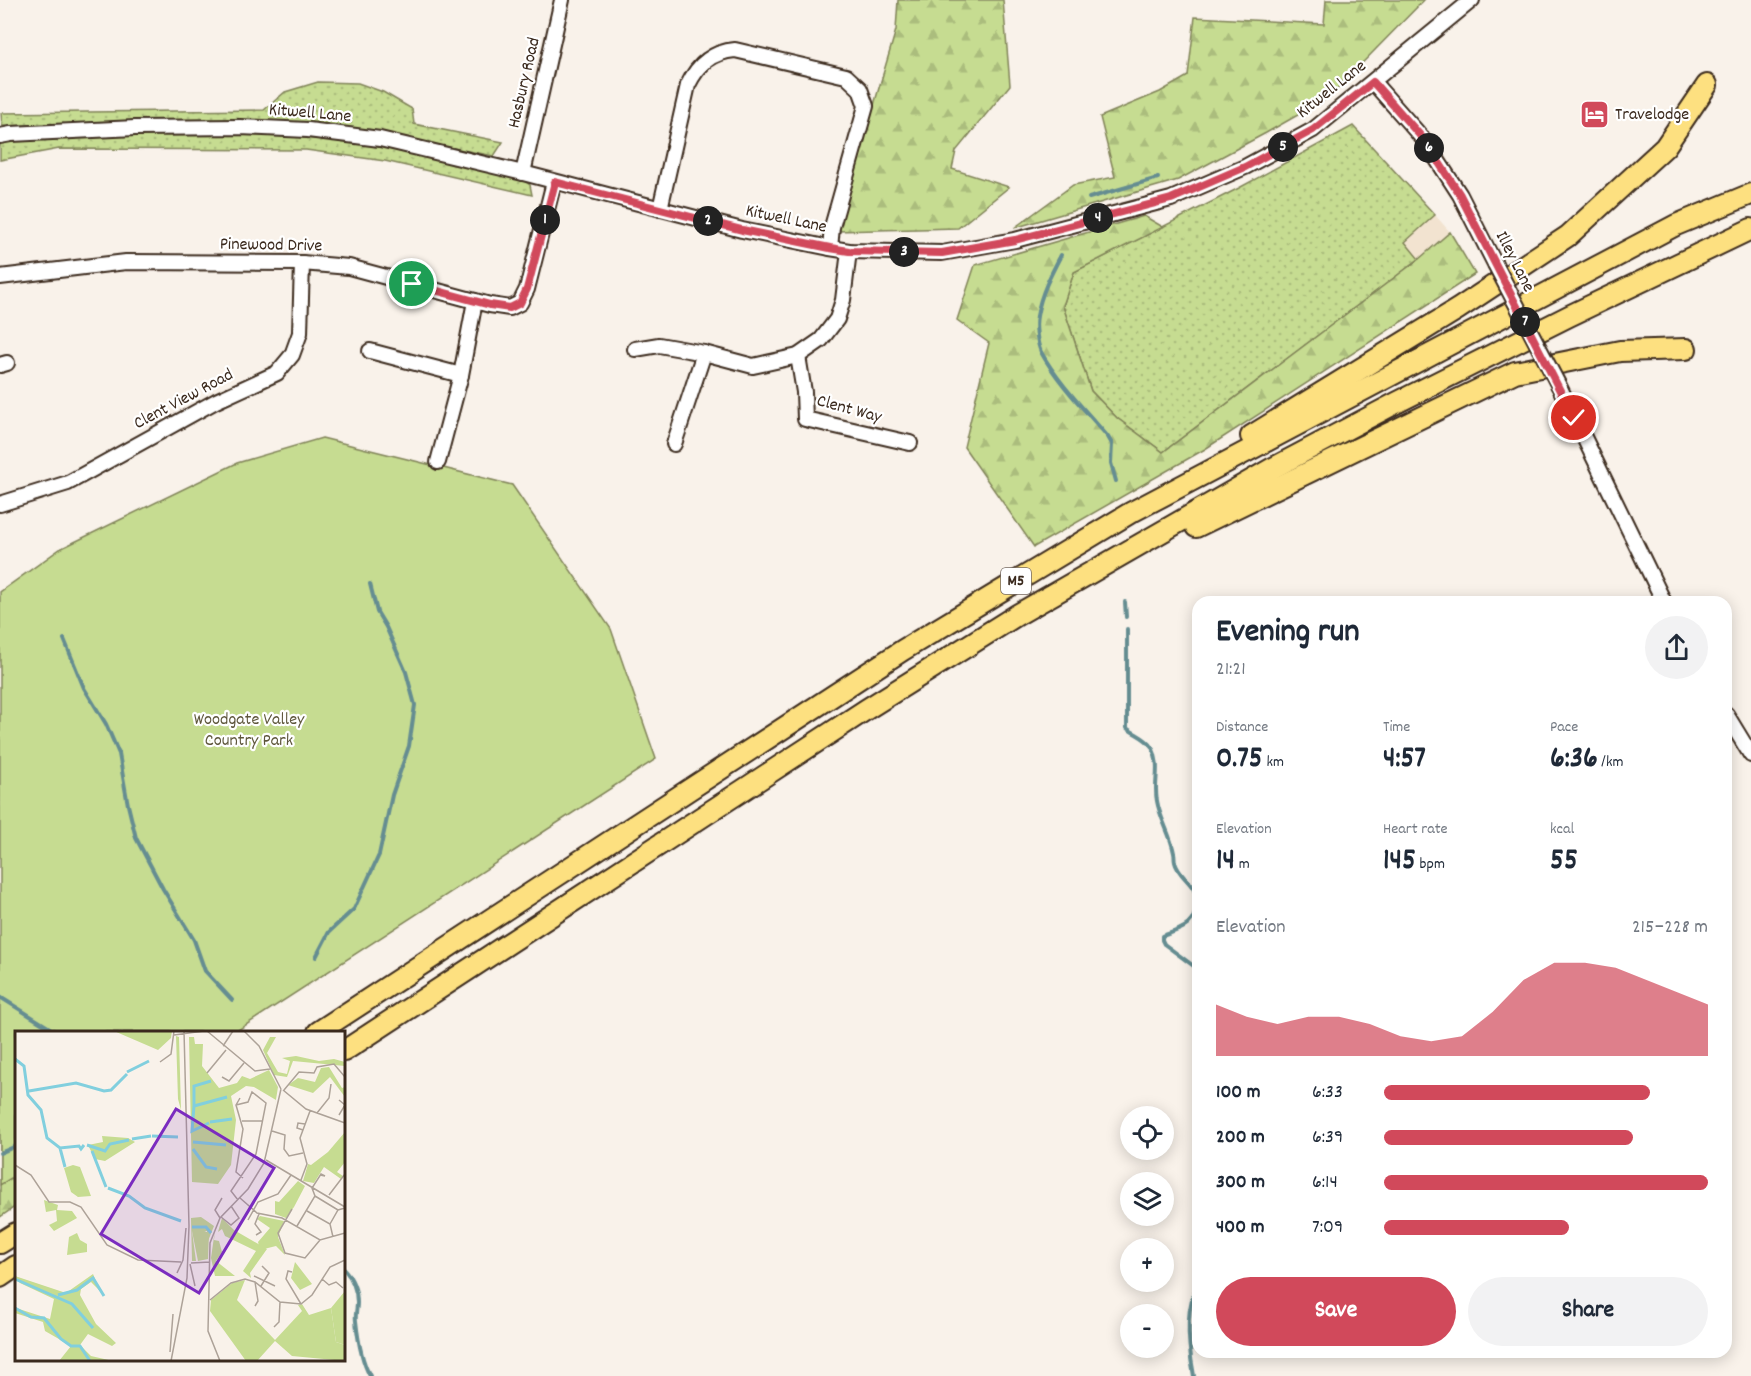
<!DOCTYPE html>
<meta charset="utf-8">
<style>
:root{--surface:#fff;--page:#f2f2f3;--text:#1f2937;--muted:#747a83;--accent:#d1495b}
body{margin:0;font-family:Dekko,sans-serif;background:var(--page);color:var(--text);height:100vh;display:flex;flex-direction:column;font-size:22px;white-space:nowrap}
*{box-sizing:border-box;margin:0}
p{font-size:20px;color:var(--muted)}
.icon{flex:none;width:33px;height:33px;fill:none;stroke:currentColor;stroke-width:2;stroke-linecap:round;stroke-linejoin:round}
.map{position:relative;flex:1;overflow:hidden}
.side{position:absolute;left:1192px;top:596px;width:540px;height:762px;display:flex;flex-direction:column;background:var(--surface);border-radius:18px;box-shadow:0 3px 15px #0003}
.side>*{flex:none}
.controls{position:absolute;left:1120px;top:1106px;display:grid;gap:12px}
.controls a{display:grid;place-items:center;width:54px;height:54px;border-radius:50%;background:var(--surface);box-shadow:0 3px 15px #0003;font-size:30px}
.pin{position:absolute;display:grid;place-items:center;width:51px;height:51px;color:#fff;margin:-26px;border:3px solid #fff;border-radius:50%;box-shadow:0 2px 6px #0007}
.km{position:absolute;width:30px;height:30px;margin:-15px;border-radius:50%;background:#222;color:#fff;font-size:16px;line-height:30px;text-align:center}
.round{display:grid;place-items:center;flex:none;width:63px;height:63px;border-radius:32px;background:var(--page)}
.summary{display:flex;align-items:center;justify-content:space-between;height:102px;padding:0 24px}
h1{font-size:33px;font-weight:800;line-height:45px}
.metrics{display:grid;grid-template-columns:repeat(3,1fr);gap:9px;height:102px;padding:6px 24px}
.metrics div{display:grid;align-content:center}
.metrics b{font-size:30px;font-weight:800}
.metrics small{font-size:16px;font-weight:400}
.metrics p{font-size:16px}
.chart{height:168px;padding:12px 24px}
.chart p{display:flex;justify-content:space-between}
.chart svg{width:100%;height:108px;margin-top:6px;fill:var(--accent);opacity:.7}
.primary-button{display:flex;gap:12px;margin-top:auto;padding:12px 24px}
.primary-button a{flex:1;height:69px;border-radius:36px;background:var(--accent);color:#fff;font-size:24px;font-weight:800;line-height:69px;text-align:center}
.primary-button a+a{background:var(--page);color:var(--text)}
ul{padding:0 24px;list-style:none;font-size:20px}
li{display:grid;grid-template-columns:96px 72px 1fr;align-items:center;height:45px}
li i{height:15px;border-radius:8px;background:var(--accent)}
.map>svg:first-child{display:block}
.built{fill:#f2e3d0}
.grass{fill:url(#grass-dots);stroke:#808358;stroke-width:1.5}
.forest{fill:url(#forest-firs);stroke:#808358;stroke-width:1.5}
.park{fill:#c6dc91;stroke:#808358;stroke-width:1.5}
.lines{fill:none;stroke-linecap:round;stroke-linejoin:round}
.stream{stroke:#658d91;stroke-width:4}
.minor-casing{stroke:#3b2a1e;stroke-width:18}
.highway-casing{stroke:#3b2a1e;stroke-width:24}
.minor{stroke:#fff;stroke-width:14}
.highway{stroke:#fde080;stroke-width:20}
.minor-bridge-casing{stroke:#3b2a1e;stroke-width:18;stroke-linecap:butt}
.minor-bridge{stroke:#fff;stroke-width:14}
.route-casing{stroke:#fff;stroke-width:12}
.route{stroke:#d1495b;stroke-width:8}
.labels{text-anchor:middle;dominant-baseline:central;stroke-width:4.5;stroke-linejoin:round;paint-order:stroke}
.shield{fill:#fff;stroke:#766a62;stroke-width:1.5}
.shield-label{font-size:16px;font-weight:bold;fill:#3b2a1e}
.street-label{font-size:18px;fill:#3b2a1e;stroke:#fff}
.poi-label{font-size:18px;fill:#3b2a1e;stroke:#fff;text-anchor:start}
.park-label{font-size:18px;fill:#5e563b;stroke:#fff}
.inset-river{fill:none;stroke:#81cfde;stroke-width:3}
.inset-road{fill:none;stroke:#ada298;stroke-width:1.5}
.view{fill:#7b2cbf;fill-opacity:0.15;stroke:#7b2cbf;stroke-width:3}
.inset-edge{fill:none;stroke:#3b2a1e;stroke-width:3}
</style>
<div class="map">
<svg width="1751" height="1376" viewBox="0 0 1751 1376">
<defs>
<pattern id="grass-dots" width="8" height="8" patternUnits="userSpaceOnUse" patternTransform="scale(1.5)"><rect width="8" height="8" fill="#c6dc91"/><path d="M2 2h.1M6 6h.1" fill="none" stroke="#abbd7d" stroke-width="1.8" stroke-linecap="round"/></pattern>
<pattern id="forest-firs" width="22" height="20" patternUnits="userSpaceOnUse" patternTransform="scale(1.5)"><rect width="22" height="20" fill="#c6dc91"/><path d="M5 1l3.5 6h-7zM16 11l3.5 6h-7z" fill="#abbd7d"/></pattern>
</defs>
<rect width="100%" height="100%" fill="#f9f2ea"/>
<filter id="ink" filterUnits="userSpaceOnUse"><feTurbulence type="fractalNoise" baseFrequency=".0167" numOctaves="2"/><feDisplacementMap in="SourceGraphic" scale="12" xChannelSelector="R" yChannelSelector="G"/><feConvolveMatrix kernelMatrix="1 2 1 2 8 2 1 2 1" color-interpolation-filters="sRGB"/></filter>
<g filter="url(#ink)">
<!-- built -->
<path class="built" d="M1435 215 1450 232 1419 259 1404 242Z"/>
<!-- grass -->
<g class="grass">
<path d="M318 82 358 83 383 92 412 109 414 124 503 142 494 156 381 134 262 122 179 120 2 126 1 113 264 110 285 92Z"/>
<path d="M1353 126 1435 215 1405 242 1419 259 1163 452 1117 418 1091 391 1063 306 1074 272 1239 188Z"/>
<path d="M192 134 282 136 369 144 523 180 530 185 532 195 385 161 306 150 59 149 0 160V143L69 136Z"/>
</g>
<!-- forest -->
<g class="forest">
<path d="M898 0H1003L1010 85 956 151 952 169 1009 187 958 228 837 231 896 30Z"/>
<path d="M1326 0H1424L1328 98 1266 133 1178 180 1014 228 1073 185 1115 177 1100 117 1160 92 1188 76 1195 17 1324 24Z"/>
<path d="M1144 216 1163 227 1074 272 1063 306 1091 391 1117 418 1163 452 1419 259 1450 232 1475 274 1205 449 1034 547 964 447 989 343 957 320 975 265Z"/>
<path d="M16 1131V1206L0 1217V1139Z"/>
</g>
<!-- park -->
<path class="park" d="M322 438 512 485 611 629 656 759 235 1032H16V1175L0 1185V592L60 549 237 463Z"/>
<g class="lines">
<!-- stream -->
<g class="stream">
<path d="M1089 198 1158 178"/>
<path d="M1061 255C1051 274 1041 293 1037 316 1035 326 1037 343 1041 352 1058 383 1086 411 1108 437L1112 444 1111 463 1116 481"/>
<path d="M1125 602 1126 617"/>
<path d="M1127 629V728C1134 734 1147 738 1152 747 1162 767 1153 781 1157 801 1160 819 1171 835 1174 853 1175 856 1174 859 1175 862 1178 877 1198 885 1197 901 1196 926 1183 929 1162 936V940L1164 944 1195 967 1198 989"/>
<path d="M64 639 84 688 106 724 119 754 128 805 136 838 163 889 194 940 205 971 232 1000"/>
<path d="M316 957 329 932 354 909 379 855 392 795 409 746 415 705 406 672 386 627 377 612 370 584"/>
<path d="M0 997 56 1032"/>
<path d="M0 1153 16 1146"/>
<path d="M344 1269C352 1278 357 1290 357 1303 357 1309 355 1315 356 1321 358 1340 361 1360 370 1376"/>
<path d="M1194 1376C1189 1350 1184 1308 1198 1285"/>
</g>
<defs>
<g id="minor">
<path d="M1373 82 1425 141 1460 195 1495 264"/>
<path d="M0 136 11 134 135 128 240 127 308 130 380 139 523 173 742 230 830 248 849 251 942 253 1015 240 1171 199 1245 167 1313 130 1472 0"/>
<path d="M523 173 562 0"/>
<path d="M660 209 688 85C698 64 712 52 735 50L846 76 860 89 866 106 832 227 830 248"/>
<path d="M0 277 126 262 302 263 349 267 490 305 510 308 520 303 527 289 554 182"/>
<path d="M635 349 659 345 704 353 753 366 798 356 821 340 837 319 843 300 849 251"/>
<path d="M370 351 461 375"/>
<path d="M798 356 804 392 805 419 910 443"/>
<path d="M0 365 7 363"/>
<path d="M1559 386 1664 602"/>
<path d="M674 444 704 353"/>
<path d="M438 462 461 375 475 301"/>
<path d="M0 504 68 483 216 401 277 373 292 355 300 333 302 263"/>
<path d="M1726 714 1751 755"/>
</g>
<g id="highway">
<path d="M1251 436 1458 309 1568 236 1665 147 1707 85"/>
<path d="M1196 527 1515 372 1620 351 1686 349"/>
<path d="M318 1032 903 650 1130 513 1676 225 1751 194"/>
<path d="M344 1051 867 709 1017 615 1273 468 1398 402 1569 316 1751 229"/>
<path d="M0 1243 16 1233"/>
<path d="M0 1277 16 1266"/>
</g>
</defs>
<!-- minor casing -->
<use href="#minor" class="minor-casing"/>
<!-- highway casing -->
<use href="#highway" class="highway-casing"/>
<!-- minor -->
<use href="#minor" class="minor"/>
<!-- highway -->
<use href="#highway" class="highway"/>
<defs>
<path id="minor-bridge" d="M1495 264 1559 386"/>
</defs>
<!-- minor-bridge casing -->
<use href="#minor-bridge" class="minor-bridge-casing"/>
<!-- minor-bridge -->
<use href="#minor-bridge" class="minor-bridge"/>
</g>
</g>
<g class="lines" filter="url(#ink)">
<defs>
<path id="route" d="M412 284 490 305 510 308 520 303 527 289 555 182 742 230 830 248 849 251 942 253 1015 240 1171 199 1245 167 1313 130 1373 82 1425 141 1460 195 1574 418"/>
</defs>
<!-- route casing -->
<use href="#route" class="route-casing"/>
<!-- route -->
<use href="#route" class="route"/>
</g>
<!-- icons -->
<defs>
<symbol id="hotel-square" viewBox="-11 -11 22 22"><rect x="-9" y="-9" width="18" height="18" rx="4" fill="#d1495b" stroke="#fff"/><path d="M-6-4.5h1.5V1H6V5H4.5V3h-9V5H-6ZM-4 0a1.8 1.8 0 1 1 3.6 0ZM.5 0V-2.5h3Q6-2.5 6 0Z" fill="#fff"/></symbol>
</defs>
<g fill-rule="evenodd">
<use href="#hotel-square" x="1578" y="98" width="33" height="33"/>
</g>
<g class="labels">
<!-- shield labels -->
<rect class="shield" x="1001" y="568" width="30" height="26" rx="4.5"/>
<g class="shield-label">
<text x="1016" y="581">M5</text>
</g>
<!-- street labels -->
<g class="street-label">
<text transform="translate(525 83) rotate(-77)">Hasbury Road</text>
<text transform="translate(1332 90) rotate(-38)">Kitwell Lane</text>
<text transform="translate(310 114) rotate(5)">Kitwell Lane</text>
<text transform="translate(786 220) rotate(12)">Kitwell Lane</text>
<text transform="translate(271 246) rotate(1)">Pinewood Drive</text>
<text transform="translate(1514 262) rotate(63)">Illey Lane</text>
<text transform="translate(184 400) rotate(-28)">Clent View Road</text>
<text transform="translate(849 410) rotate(15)">Clent Way</text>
</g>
<!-- poi labels -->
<g class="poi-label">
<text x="1615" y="115">Travelodge</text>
</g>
<!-- park labels -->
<g class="park-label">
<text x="249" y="720">Woodgate Valley<tspan x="249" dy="21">Country Park</tspan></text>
</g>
</g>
<!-- overview -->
<g transform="translate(15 1031)">
<rect width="330" height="330" fill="#f9f2ea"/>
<path d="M99 0H157L156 7 143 19ZM29 169 43 174 42 179 57 180 62 187 39 200 34 194 42 190 41 179 31 181ZM185 198 194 202 193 228 183 230 177 200ZM62 202 65 209 72 213V221L52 224 54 206ZM280 231 297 253 285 259 276 247ZM230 249 222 269 260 309 287 280 283 274 287 273 294 284 316 277 321 311 330 314V330L277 325 260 310 242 330H231L195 280 196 269 217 252Z" fill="#c6dc91"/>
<path d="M161 5 164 6 166 79 163 68ZM255 6H261L252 22 263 41 272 43 275 30 267 27 281 25 304 30 319 28 330 31V35L278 30 272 46 259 44 248 19ZM314 36 327 57 330 56V66L315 46 298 62 273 54 283 47 300 51 306 37ZM87 105 113 107 120 111 90 130 80 128 73 114 88 111ZM186 186 199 195 193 210 192 200H177L181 230H177L176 187ZM207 187 219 199 252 218 235 242 236 247 228 240 241 220 210 205 207 198 203 201ZM200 199 199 209 204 210 207 221 201 230 220 245H200L196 227ZM78 243 85 260 76 251 66 258 65 264 81 293 101 312 97 315 73 303 65 314 76 325 98 330H44L56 315 30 300 28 291 0 282 1 277 35 288 39 268 5 252 0 245 51 262Z" fill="#c6dc91"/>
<path d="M174 6H179L180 13H188L187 35 204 57 222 52 227 45 235 48 254 39 263 56 259 81 261 69 239 56 231 55 216 65 221 89 216 134 203 153 177 151ZM330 101V131L322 141 328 145 326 148 309 136 299 152 288 150 293 133 296 134 313 121ZM58 134 65 136 76 165 63 166 56 161 49 137ZM283 150 290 155 279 176 271 187 260 183V170L264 171ZM245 185 269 190 263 206 270 224 261 215 245 219 243 211 255 197 242 188ZM330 260V314L321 311 316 277Z" fill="#c6dc91"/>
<path class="inset-river" d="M0 28 9 35 13 64 26 79 32 107 45 117 64 115 66 118 69 114M112 41 134 30M14 60 61 52 89 60 96 59 112 43M179 75V55L196 50M195 91 217 88M194 92 177 100 179 75 212 66M137 105 163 106M117 108 136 105M178 111 211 114M72 114 90 120 95 113 114 109M45 117 50 136M178 118 191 136 202 138M77 120 91 156M93 157 114 165 130 177 166 190M177 196H191L196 202M0 248 57 273 78 297M43 264 62 259 78 247 89 265M0 277 16 286 29 287 46 308 56 315H65L75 330"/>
<path class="inset-road" d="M192 0 240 40 255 38M229 0 244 15 266 58M159 4 189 0M208 15 218 0M145 31 156 23 159 0M192 42 211 19M207 46 214 50 229 32M268 59 291 78 330 92M269 59 284 41 299 42 302 36 319 33 330 46M225 67 221 74 228 98 221 141 228 147M324 69 330 74 324 84M221 74 233 71 237 61 251 72 241 123 216 160 223 169M302 82 314 67 316 53M227 90H248M288 99 282 97 283 92 290 93M257 100 270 104 269 118 274 125 288 122M251 129 330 176M0 134 16 144 34 171H55L66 176 92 214 123 229 166 231M286 149 292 133 285 107 295 80M314 164 330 143M300 165 323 179M225 167 242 182 267 187 305 209 330 202M277 178 263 202 270 222 290 227 305 209M292 180 315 193 318 206M206 186 216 194 224 187 216 175M205 187 200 179 207 167M233 189 243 171 263 163 276 144M315 193 323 179 330 177M282 195 300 165 297 157 306 143 310 145 305 144M241 204 246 201 240 193 244 183M176 232 195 231M175 233 180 255M277 241 273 240 271 248 286 273M162 242 168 229 171 197M239 245 260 255M307 248 314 254 321 251 328 257M246 255 254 242 247 235M195 269 216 252 230 248 240 251 265 271 286 273 297 264 315 236 330 229M240 275 243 270 240 251M259 296 264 291 265 271M155 321 158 283M156 330 172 247 174 195 169 0M205 330 193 300 195 212 205 187 233 158 249 132 266 58"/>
<path class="view" d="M161 78 259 137 184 262 86 203Z"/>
<rect width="330" height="330" class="inset-edge"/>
</g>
</svg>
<div class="controls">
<a><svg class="icon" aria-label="locate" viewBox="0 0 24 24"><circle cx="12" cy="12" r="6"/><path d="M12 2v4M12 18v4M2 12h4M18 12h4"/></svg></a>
<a><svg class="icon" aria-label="layers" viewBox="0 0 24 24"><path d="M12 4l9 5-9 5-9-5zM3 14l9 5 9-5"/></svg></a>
<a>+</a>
<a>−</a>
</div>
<div class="pin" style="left:412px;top:284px;background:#1e9e55"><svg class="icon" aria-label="arrive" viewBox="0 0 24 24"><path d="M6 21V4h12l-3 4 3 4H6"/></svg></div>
<div class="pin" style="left:1574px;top:418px;background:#d93025"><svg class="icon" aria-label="check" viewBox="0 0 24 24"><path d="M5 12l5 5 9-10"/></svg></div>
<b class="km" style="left:545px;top:220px">1</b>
<b class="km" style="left:708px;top:221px">2</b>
<b class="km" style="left:904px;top:252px">3</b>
<b class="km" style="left:1098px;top:218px">4</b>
<b class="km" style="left:1283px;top:147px">5</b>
<b class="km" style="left:1429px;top:148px">6</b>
<b class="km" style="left:1525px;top:322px">7</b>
<section class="side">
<div class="summary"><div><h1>Evening run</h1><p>21:21</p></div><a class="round"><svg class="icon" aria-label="share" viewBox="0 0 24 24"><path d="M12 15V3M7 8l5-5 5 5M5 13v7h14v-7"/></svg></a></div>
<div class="metrics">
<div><p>Distance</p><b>0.75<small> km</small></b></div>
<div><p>Time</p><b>4:57</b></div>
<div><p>Pace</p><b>6:36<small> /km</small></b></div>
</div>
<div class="metrics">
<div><p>Elevation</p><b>14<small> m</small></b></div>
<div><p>Heart rate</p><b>145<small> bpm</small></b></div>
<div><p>kcal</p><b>55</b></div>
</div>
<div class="chart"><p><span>Elevation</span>215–228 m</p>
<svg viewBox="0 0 160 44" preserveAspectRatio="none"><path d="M0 44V23L10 28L20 31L30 28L40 28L50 31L60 36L70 38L80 36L90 26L100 13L110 6L120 6L130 8L140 13L150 18L160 23V44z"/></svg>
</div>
<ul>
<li><b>100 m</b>6:33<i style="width:82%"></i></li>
<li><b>200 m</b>6:39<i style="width:77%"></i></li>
<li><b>300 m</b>6:14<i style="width:100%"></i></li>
<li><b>400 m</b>7:09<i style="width:57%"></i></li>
</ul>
<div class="primary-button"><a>Save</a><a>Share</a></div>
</section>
</div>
